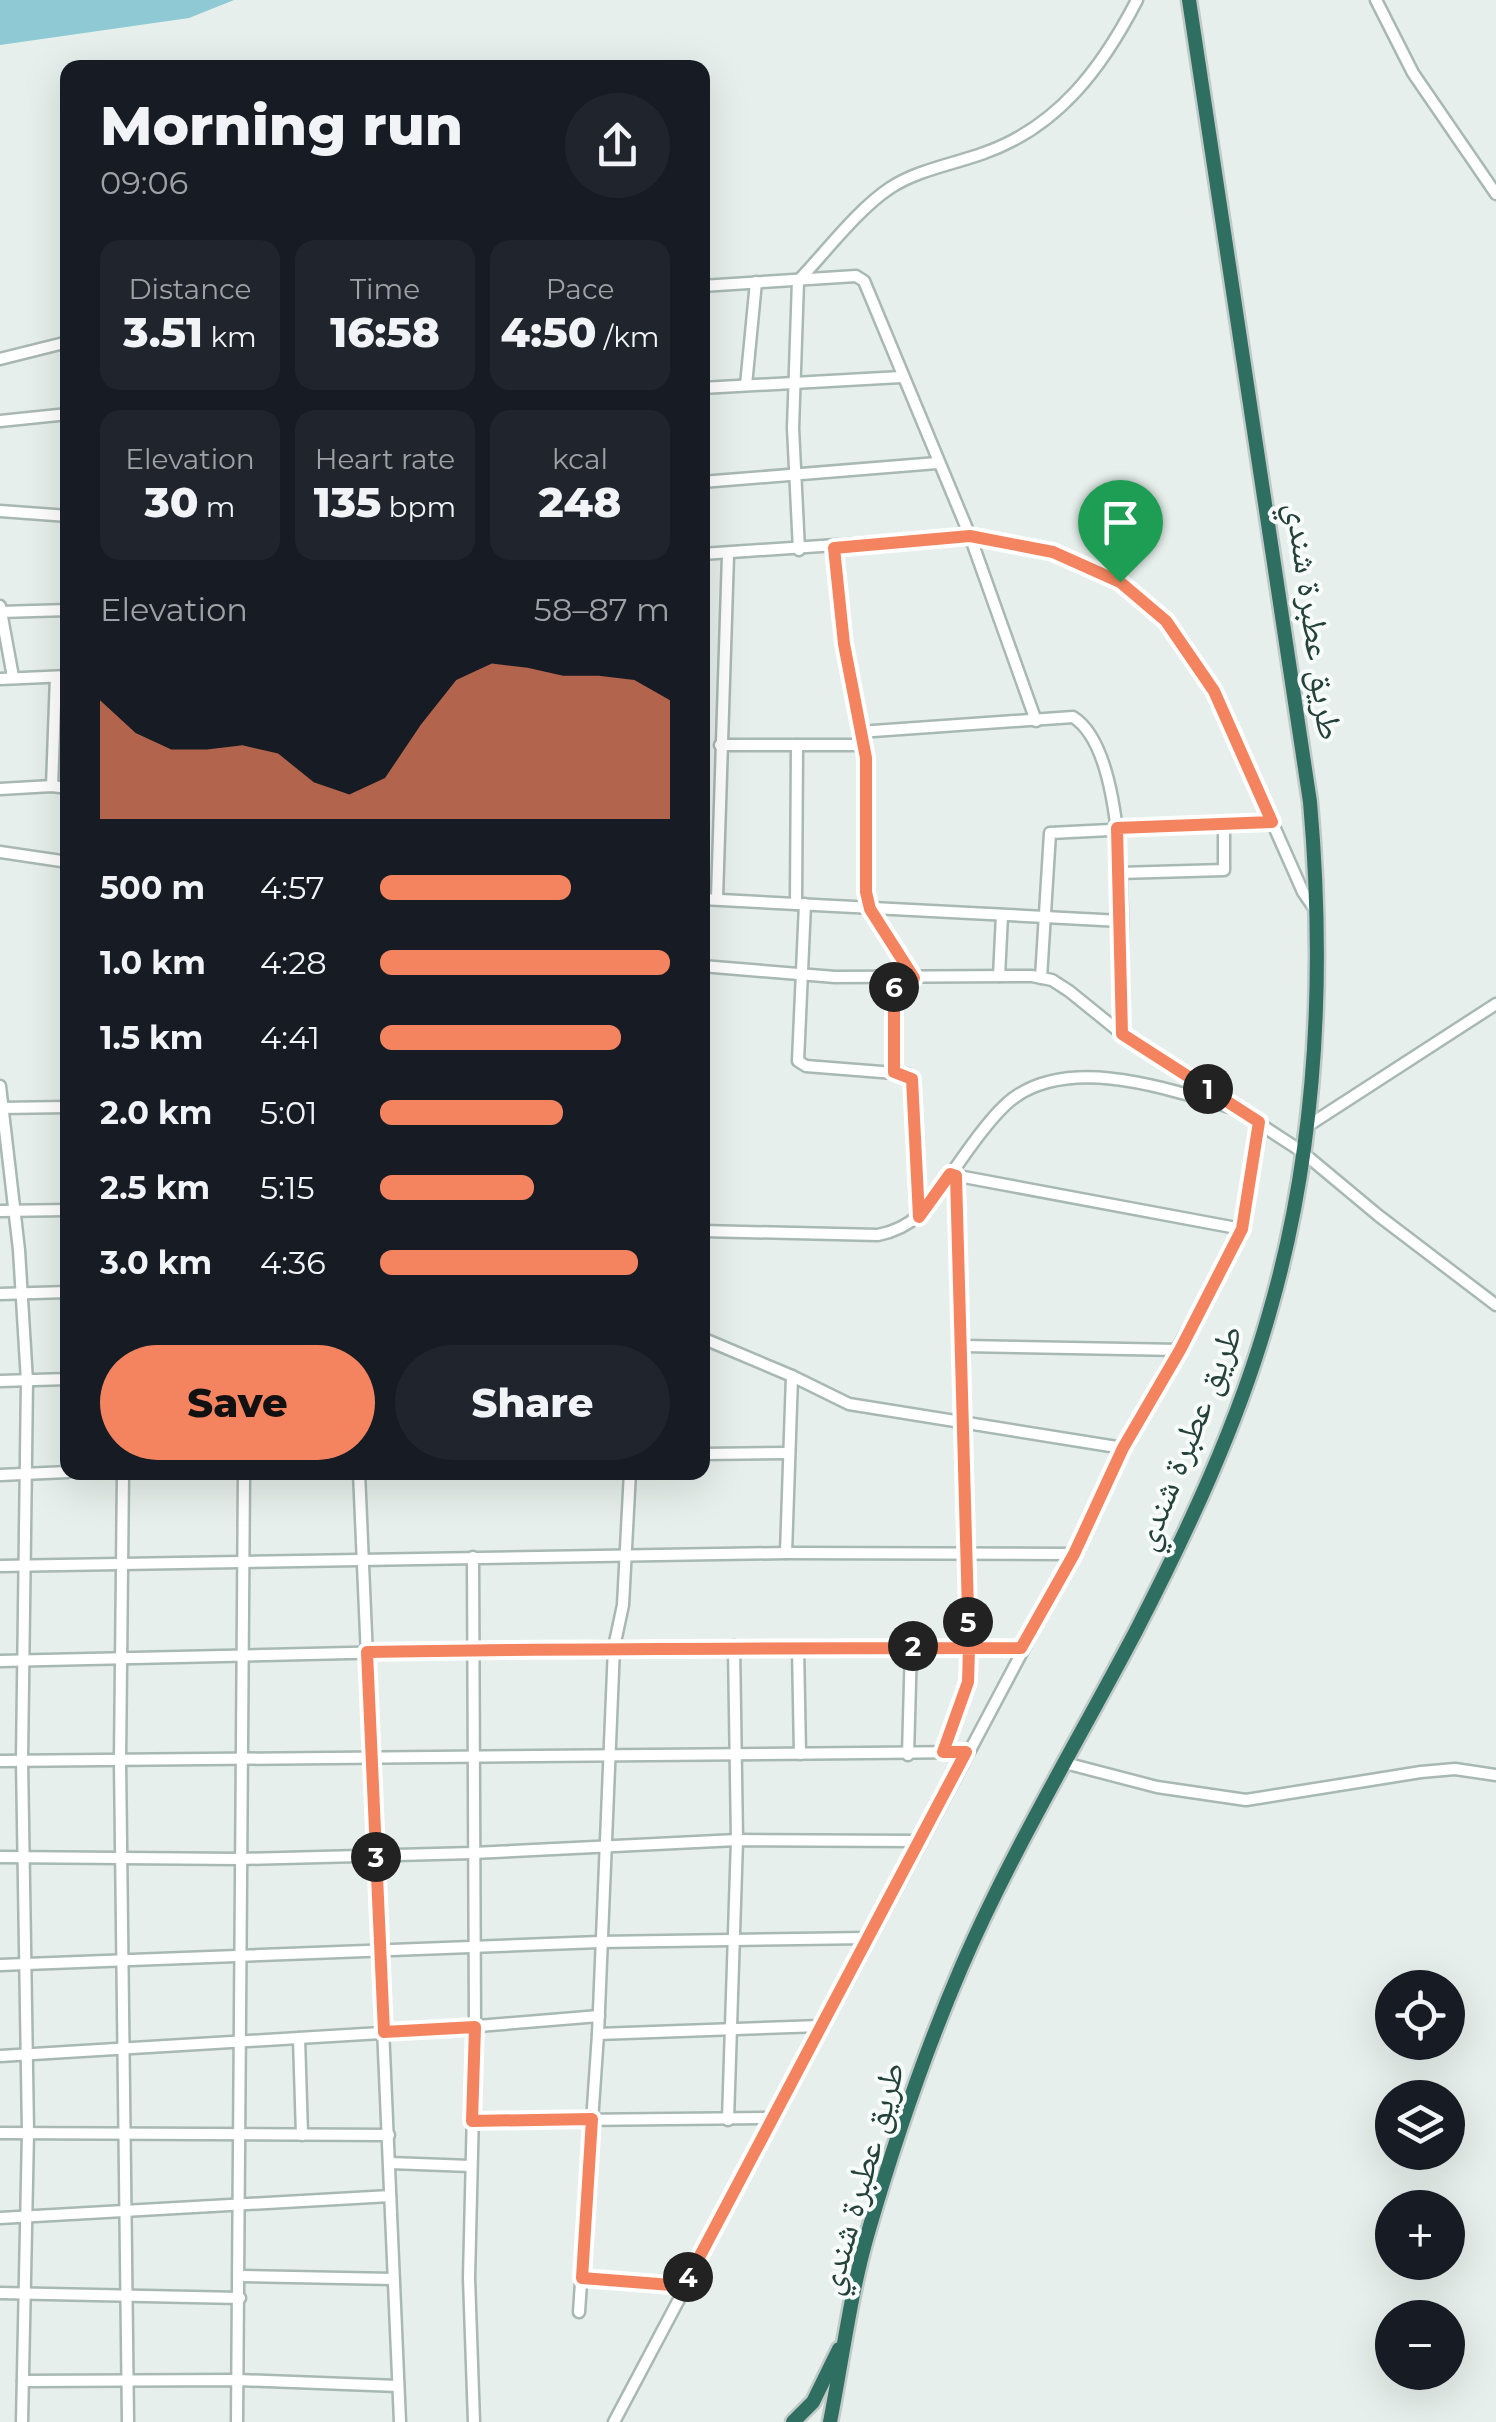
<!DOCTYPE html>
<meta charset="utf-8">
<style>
:root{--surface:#171b24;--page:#20242c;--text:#f1f3f6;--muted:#9ea1a6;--accent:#f4845f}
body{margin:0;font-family:Montserrat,"Noto Naskh Arabic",sans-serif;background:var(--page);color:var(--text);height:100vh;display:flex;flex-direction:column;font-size:38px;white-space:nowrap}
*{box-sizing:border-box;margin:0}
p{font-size:32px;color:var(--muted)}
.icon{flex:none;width:55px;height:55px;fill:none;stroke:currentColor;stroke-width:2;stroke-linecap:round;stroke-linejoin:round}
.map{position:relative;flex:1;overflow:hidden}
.panel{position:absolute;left:60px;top:60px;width:650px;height:1420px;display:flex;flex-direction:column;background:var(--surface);border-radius:20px;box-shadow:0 10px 40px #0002}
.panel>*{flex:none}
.fabs{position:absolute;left:1375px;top:1970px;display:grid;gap:20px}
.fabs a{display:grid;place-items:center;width:90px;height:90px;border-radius:50%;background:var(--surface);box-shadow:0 10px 40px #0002;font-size:50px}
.pin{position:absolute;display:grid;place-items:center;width:85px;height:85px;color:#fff;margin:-102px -42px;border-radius:50% 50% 50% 0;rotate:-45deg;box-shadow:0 0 10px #0007}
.pin .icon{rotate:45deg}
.km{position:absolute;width:50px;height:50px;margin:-25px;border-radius:50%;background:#222;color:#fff;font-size:28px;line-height:50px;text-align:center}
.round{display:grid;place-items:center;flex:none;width:105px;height:105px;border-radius:52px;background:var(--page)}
.head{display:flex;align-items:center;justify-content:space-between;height:170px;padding:0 40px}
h1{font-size:55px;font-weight:800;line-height:75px}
.metrics{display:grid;grid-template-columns:repeat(3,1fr);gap:15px;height:170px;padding:10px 40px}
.metrics div{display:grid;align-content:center;border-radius:20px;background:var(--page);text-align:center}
.metrics b{font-size:42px;font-weight:800}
.metrics small{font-size:28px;font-weight:400}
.metrics p{font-size:28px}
.chart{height:280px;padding:20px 40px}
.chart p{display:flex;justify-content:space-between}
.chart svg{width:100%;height:180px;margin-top:10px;fill:var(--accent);opacity:.7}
.primary-button{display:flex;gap:20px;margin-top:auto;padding:20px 40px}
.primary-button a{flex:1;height:115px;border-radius:60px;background:var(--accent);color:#111;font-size:40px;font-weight:800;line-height:115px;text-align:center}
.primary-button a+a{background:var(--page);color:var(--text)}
ul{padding:0 40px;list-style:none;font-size:32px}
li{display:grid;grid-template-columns:160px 120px 1fr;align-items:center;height:75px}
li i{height:25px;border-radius:12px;background:var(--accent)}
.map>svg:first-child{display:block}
.water{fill:#8ec9d4}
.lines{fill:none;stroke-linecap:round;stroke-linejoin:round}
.minor-casing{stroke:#a8b8b2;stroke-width:15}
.highway-casing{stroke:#c2cac8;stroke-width:19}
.minor{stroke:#fff;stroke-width:10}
.highway{stroke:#2f6f62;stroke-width:14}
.route-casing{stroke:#fff;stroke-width:20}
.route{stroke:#f4845f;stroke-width:12}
.labels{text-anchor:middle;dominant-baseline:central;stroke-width:8;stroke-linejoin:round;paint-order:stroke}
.street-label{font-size:35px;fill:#24423a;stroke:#f7fbf9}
</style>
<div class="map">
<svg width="1496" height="2422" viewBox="0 0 1496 2422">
<rect width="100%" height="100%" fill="#e6efeb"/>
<!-- water -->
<path class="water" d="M0 0H234L189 18 0 45Z"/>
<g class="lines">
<defs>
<g id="minor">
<path d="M1376 0 1413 73 1496 194"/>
<path d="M702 286 856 276 864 281 970 536 1036 721"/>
<path d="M0 359 68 342"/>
<path d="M746 385 756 282"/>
<path d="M702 388 901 377"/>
<path d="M0 421 68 414"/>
<path d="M702 482 937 463"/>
<path d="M0 511 68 516"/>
<path d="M834 548 843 644 866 758V892L870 909 914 978"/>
<path d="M799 550 793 428 798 281C825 253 858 209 890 188 917 170 954 164 984 153 1058 127 1102 68 1137 0"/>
<path d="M702 554 970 536 1053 552 1120 582 1166 621 1214 691 1303 892 1316 911"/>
<path d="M0 606 13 677"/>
<path d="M0 612 68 610"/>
<path d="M0 679 68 676"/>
<path d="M859 732 1073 717C1134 755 1121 965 1121 1033"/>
<path d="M720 745H864"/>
<path d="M52 786 56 677"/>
<path d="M0 789 52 786 68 788"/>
<path d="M0 852 68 862"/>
<path d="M1119 873 1224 870V822"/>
<path d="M717 898 728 555"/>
<path d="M702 899 1121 921"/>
<path d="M796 904 797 745"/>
<path d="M805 904 798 1061 806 1066 907 1074 913 1079 919 1216"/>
<path d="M702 966 835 977 1032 976 1052 980 1069 991 1121 1033 1301 1151 1379 1216 1496 1305"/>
<path d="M999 976 1002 915"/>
<path d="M1041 978 1050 833 1272 822"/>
<path d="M894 1072V977"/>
<path d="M0 1086 19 1250 27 1381 22 1760 28 2132 22 2422"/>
<path d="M0 1108 68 1107"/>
<path d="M1306 1127 1496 1004"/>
<path d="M953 1175 1242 1229"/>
<path d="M0 1211 68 1210"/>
<path d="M702 1231 878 1235C913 1228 928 1208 947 1180 963 1157 993 1112 1015 1097 1074 1056 1167 1089 1230 1107"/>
<path d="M0 1294 68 1292"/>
<path d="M702 1338 792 1376"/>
<path d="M963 1346 1180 1350"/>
<path d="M0 1381 68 1379"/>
<path d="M702 1454 788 1453"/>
<path d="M123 1472 120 1761 128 2422"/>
<path d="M359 1472 400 2422"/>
<path d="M0 1475 68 1472"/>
<path d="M786 1553 792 1376 849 1404 1123 1448"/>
<path d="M473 1557 475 2027 469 2278 474 2422"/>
<path d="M0 1566 786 1553 1074 1554"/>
<path d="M798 1647 800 1754"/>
<path d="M0 1661 614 1647 1021 1648"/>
<path d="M943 1752 968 1682 969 1648 957 1175"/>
<path d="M908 1755 911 1646"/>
<path d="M0 1761 966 1752"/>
<path d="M1065 1763 1157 1787 1246 1800 1421 1772 1455 1769 1496 1775"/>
<path d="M0 1857 241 1859 473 1853 737 1840 919 1841"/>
<path d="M0 1965 599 1942 868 1938"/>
<path d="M598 2034 821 2026"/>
<path d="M299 2038 302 2135"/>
<path d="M0 2056 430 2030 599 2016"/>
<path d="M728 2120 737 1840 734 1646"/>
<path d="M472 2121 772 2118"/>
<path d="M0 2133 389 2135"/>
<path d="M390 2163 471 2166"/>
<path d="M0 2218 390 2196"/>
<path d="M240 2276 393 2279"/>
<path d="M582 2278 683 2286"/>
<path d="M0 2293 240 2298"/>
<path d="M579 2312 598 2034 614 1647 623 1605 630 1472"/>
<path d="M23 2381 238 2380 398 2386"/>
<path d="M237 2422 244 1472"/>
<path d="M614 2422 1074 1554 1123 1448 1235 1243 1242 1229 1259 1122"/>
</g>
<g id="highway">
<path d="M793 2422 813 2402 839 2349"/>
<path d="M830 2422C842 2361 850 2296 867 2236 893 2146 924 2054 961 1968 1011 1852 1077 1743 1136 1631 1188 1530 1238 1424 1269 1314 1317 1149 1325 972 1310 802L1189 0"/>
</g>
</defs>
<!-- minor casing -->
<use href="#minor" class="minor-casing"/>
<!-- highway casing -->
<use href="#highway" class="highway-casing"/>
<!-- minor -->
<use href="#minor" class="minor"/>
<!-- highway -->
<use href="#highway" class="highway"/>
</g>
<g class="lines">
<defs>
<path id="route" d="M1120 582 1166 621 1214 691 1272 822 1117 828 1122 1034 1259 1122 1242 1229 1180 1350 1123 1448 1074 1554 1021 1648C803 1648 585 1648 367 1652L384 2032 475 2027 472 2121 592 2119 582 2278 684 2286 966 1752H943L968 1682 969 1648 956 1176 950 1174 919 1217 912 1079 894 1072V977L914 978 870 909 866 892V758L844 644 834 548 970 536 1053 552 1120 582"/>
</defs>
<!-- route casing -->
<use href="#route" class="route-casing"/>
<!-- route -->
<use href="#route" class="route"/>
</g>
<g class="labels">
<!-- street labels -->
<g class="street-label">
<text transform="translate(1315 621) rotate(82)">طريق عطبرة شندي</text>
<text transform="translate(1187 1437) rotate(-68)">طريق عطبرة شندي</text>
<text transform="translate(860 2178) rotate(-74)">طريق عطبرة شندي</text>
</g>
</g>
</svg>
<div class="fabs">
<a><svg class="icon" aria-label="locate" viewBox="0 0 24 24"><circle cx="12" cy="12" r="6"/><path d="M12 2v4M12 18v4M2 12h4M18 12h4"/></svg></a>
<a><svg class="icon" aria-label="layers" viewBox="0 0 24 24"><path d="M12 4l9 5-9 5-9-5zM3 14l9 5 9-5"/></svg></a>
<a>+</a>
<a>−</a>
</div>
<div class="pin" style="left:1120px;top:582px;background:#1e9e55"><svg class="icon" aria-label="arrive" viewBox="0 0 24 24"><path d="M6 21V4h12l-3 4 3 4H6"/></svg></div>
<b class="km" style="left:1208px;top:1089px">1</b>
<b class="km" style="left:913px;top:1646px">2</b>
<b class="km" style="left:376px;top:1857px">3</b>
<b class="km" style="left:688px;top:2277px">4</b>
<b class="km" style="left:968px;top:1622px">5</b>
<b class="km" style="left:894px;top:987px">6</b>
<section class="panel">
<div class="head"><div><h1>Morning run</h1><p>09:06</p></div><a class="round"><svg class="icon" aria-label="share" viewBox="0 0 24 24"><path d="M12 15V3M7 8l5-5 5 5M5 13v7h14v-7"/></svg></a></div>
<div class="metrics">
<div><p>Distance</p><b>3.51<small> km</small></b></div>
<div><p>Time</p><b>16:58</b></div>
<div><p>Pace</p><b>4:50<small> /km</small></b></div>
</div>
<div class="metrics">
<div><p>Elevation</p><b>30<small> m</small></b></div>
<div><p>Heart rate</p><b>135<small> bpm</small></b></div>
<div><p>kcal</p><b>248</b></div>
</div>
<div class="chart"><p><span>Elevation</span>58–87 m</p>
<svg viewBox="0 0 160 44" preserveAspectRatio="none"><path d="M0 44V15L10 23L20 27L30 27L40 26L50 28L60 35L70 38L80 34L90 21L100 10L110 6L120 7L130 9L140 9L150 10L160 15V44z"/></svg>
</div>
<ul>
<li><b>500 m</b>4:57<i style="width:66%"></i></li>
<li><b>1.0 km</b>4:28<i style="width:100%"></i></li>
<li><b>1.5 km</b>4:41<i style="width:83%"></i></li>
<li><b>2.0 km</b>5:01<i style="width:63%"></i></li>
<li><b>2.5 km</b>5:15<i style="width:53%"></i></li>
<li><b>3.0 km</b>4:36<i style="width:89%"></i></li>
</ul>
<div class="primary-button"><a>Save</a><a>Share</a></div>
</section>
</div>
